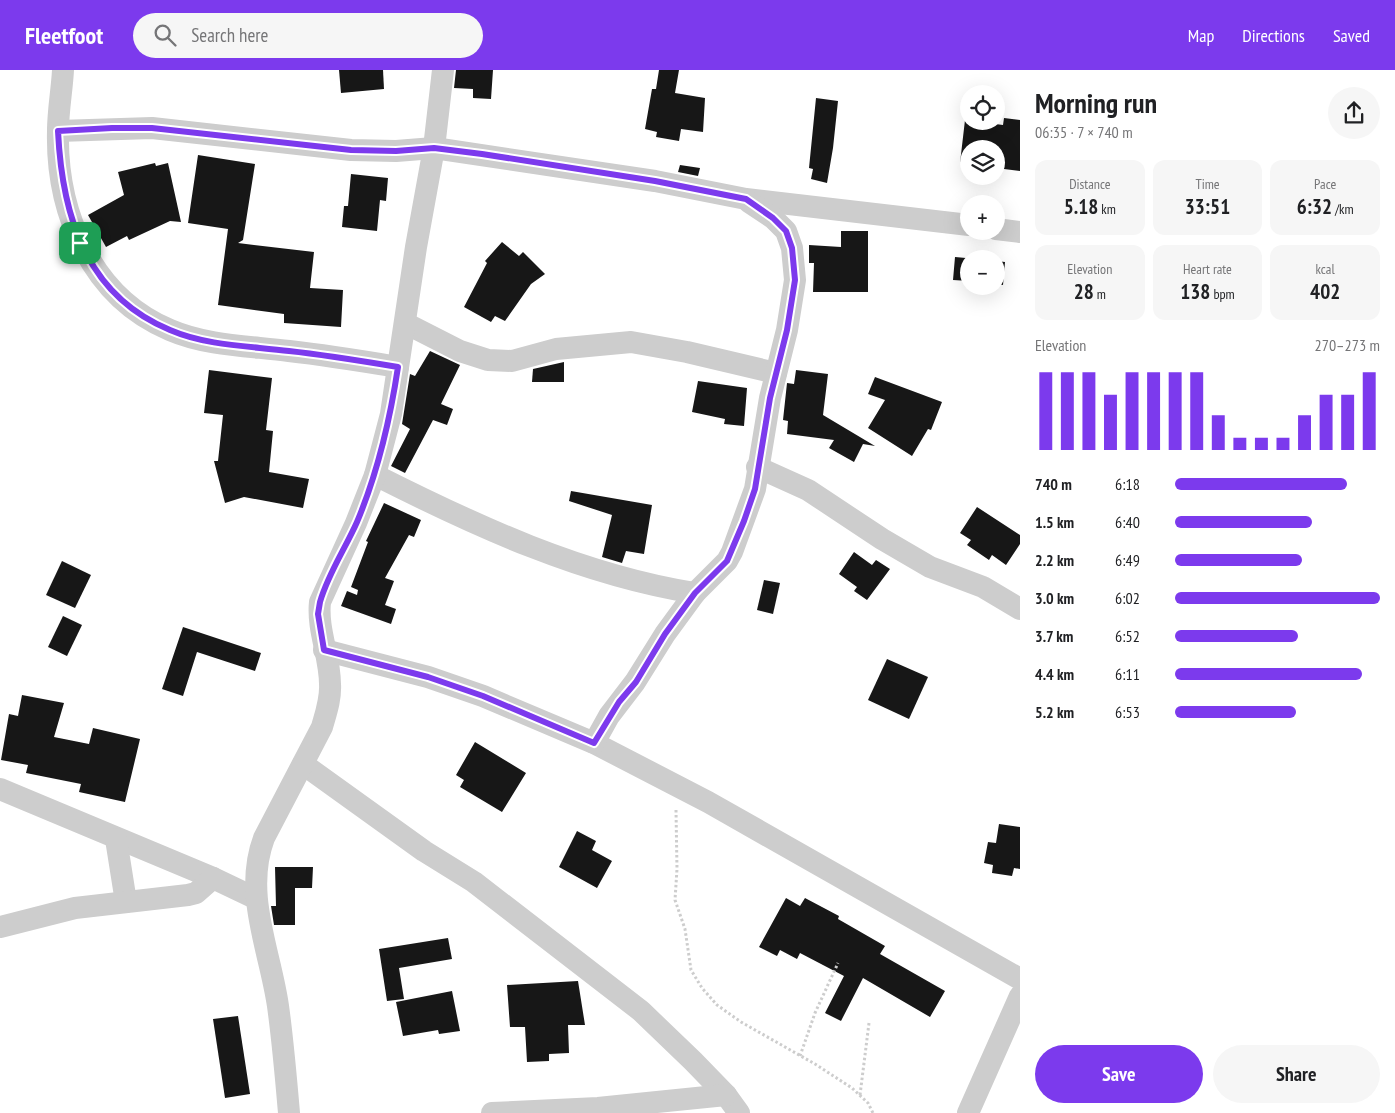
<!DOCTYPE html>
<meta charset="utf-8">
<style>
:root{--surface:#fff;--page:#f6f6f6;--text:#202124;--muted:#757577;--accent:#7c3aed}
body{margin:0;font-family:"PT Sans Narrow",sans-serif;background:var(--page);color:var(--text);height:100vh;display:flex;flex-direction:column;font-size:19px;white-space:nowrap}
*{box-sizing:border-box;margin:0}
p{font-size:16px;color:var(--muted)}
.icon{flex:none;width:28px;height:28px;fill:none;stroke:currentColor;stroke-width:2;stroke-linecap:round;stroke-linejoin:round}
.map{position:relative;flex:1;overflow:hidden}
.details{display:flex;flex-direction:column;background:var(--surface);width:375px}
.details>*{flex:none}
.buttons{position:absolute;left:960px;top:15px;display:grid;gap:10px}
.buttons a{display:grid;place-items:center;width:45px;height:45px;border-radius:50%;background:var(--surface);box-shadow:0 5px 20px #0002;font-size:25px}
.pin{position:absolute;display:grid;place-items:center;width:42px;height:42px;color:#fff;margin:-21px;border-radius:10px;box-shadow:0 2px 8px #0006}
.round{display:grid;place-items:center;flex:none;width:52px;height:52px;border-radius:26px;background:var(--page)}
.summary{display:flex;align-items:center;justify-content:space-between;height:85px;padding:0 15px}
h1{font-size:28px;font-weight:600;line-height:38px}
.stats{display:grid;grid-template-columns:repeat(3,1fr);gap:8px;height:85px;padding:5px 15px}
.stats div{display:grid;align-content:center;border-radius:12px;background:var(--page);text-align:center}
.stats b{font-size:21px;font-weight:600}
.stats small{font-size:14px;font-weight:400}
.stats p{font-size:14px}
.chart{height:140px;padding:10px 15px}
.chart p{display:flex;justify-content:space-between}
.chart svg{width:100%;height:90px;margin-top:5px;stroke:var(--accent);stroke-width:6}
.primary-button{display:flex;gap:10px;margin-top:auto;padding:10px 15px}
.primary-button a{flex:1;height:58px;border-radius:30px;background:var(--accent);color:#fff;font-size:20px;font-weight:600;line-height:58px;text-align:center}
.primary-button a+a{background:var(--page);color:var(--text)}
ul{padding:0 15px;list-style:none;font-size:16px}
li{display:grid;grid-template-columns:80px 60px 1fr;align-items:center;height:38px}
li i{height:12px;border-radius:6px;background:var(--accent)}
header{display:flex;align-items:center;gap:30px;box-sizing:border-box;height:70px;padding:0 25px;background:var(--accent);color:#fff}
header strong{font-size:24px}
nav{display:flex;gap:28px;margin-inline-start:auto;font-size:18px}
.search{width:350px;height:45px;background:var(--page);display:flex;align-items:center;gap:12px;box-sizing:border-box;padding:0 18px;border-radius:28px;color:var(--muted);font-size:19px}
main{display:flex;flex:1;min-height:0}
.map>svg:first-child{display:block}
.building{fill:#171717}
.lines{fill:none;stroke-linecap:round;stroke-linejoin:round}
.path{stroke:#cdcdcd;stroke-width:3;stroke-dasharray:2.5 2.5;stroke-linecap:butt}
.minor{stroke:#cdcdcd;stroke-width:22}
.route-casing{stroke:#fff;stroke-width:10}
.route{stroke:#7c3aed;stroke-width:6}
</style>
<header>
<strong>Fleetfoot</strong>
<div class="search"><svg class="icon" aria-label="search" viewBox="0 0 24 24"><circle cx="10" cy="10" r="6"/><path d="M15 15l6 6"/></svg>Search here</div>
<nav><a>Map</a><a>Directions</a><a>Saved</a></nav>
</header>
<main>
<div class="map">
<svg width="1020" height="1043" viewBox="0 0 1020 1043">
<rect width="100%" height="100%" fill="#fff"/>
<!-- building -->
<g class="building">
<path d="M339 0H383L384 19 341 23Z"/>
<path d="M456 0H493L491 29 473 28V19L454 18Z"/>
<path d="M659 0H679L675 23 705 28 703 62 681 59 679 71 656 67 657 62 645 59 652 19H656Z"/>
<path d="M816 28 838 31 833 78 827 113 811 109 813 99 809 98Z"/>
<path d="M1004 48 1020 50V101L996 98V79H969V95L960 93 965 50 1003 55Z"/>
<path d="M198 85 255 94 243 170 238 173 314 182 310 218 343 220 341 257 284 253V244L218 235 228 159 188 153Z"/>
<path d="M155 93 156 96 168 93 181 152 170 151 129 170 127 166 106 177 88 145 124 125 118 102Z"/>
<path d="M680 95 700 98 698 106 678 102Z"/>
<path d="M351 104 388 108 386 131 380 130 377 161 342 157 344 136H348Z"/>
<path d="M841 161H868V222H813L814 193H809V175L841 177Z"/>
<path d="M502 172 519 186 523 182 545 204 531 214 505 251 495 246 491 252 464 237 487 193 485 191Z"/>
<path d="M955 187 977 189H969V211L953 210Z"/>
<path d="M996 191 1005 192 1003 215 996 214Z"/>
<path d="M430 281 460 295 441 334 453 339 447 355 433 350 405 403 391 396 410 359 402 354 410 304 415 306Z"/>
<path d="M564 292V312H532L533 299Z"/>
<path d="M209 300 272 308 266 360 273 361 269 402 309 409 303 438 244 427 225 433 214 391H218L223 345 204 343Z"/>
<path d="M796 300 828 304 823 345 875 376 863 374 854 392 829 378 834 370 787 364 788 351 783 350 787 313 794 314Z"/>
<path d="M875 307 942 332 931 360 928 359 912 386 868 358 885 330 868 324Z"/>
<path d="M698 311 747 318 744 356 724 354 725 349 692 342Z"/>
<path d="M571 421 652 435 644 484 626 481 622 493 602 487 612 445 569 431Z"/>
<path d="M384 433 421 450 414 467 409 465 385 508 394 511 385 535 396 539 391 554 341 536 347 521 357 525 358 520 351 517 368 472 366 471Z"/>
<path d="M977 437 1020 465V474L1006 495 992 485 989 490 967 475 971 470 960 463Z"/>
<path d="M854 482 872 495 876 490 890 499 867 530 854 521 857 517 839 504Z"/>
<path d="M62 491 91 505 75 538 46 525Z"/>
<path d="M764 510 780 513 773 544 757 540Z"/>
<path d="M63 546 82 555 67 586 48 577Z"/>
<path d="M183 557 261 583 255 601 197 582 183 626 162 619Z"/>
<path d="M887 589 928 607 909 649 868 630Z"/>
<path d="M22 625 64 633 54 667 89 674 93 658 140 669 125 732 79 722 81 714 26 703 28 695 1 690 9 644 18 646Z"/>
<path d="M475 672 526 703 502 742 460 717 464 710 456 705Z"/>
<path d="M999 754 1020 757V799L1014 798 1012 806 992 803 993 795 984 793 988 772 996 773Z"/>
<path d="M577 761 596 771 592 780 612 791 597 818 559 797Z"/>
<path d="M275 797H313L312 818H295V855H274L271 836H276Z"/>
<path d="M786 828 800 836 805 828 839 846 838 849 885 876 880 884 945 921 930 947 863 908 841 951 825 943 844 906 800 883 797 889 780 880 777 886 759 877Z"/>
<path d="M448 868 452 889 399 898 404 929 387 931 379 879Z"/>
<path d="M578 911 585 955H568L569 983 549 984V991L527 992 525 957H510L507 915Z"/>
<path d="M452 921 460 961 439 964 438 960 403 966 396 932Z"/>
<path d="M238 946 250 1024 225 1028 213 949Z"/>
</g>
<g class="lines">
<!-- path -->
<g class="path">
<path d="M676 740 677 799 675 830 685 859 691 900 702 918 717 935 741 952 815 994 852 1018 868 1033 873 1043"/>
<path d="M800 986 815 943 838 893"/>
<path d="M860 1025 869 953"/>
</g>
<!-- minor -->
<g class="minor">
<path d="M63 0C62 20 58 40 58 61 56 142 91 227 170 260 207 276 250 276 289 281 325 285 362 291 398 297"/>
<path d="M58 61 152 58 351 80 396 81 434 78 655 111 746 129 969 155"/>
<path d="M996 159 1020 162"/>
<path d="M405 253 460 281 488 290 512 291 556 279 631 272 687 282 776 303"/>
<path d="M757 397 808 420 882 469 930 497 983 517 1020 539"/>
<path d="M375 405C476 456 582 505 695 523"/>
<path d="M324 580 428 607 483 626 594 673 708 732 1020 909"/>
<path d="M594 673 609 646 635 612 665 564 695 523 727 491 732 482 755 419 770 328 787 260 795 210 792 178 786 161 773 148 749 132"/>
<path d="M303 694 424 781 474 812 641 941 693 991 726 1025 739 1043"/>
<path d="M0 719 213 808 255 828"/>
<path d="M116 769 126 832"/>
<path d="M0 857 75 838 188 825 196 823 213 808"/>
<path d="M289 1043C286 1008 283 972 278 936 270 880 243 824 264 768L322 657C326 643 331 629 330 614 330 586 317 560 320 532L356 453 375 405 391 344 416 177 434 78 443 0"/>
<path d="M492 1043 598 1038 726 1025"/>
<path d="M968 1043 1020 926"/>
</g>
</g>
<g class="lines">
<defs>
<path id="route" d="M112 58H152L351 80 396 81 434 78 482 84 655 111 746 129 773 148 786 161 792 178 795 210 787 260 770 328 755 419 744 451 727 491 695 523 665 564 636 612 619 632 594 673 483 626 428 607 324 580 318 544 320 532C328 504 345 479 357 452 378 402 390 350 398 297 362 291 326 285 289 281 250 276 207 276 170 260 85 225 62 144 58 61Z"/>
</defs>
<!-- route casing -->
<use href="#route" class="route-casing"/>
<!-- route -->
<use href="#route" class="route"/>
</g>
</svg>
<div class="buttons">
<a><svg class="icon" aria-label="locate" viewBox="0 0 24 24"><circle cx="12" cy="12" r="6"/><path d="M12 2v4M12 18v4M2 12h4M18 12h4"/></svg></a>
<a><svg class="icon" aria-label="layers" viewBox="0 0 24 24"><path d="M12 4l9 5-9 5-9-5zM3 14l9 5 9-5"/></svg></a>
<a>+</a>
<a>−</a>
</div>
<div class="pin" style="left:80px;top:173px;background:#1e9e55"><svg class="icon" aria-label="arrive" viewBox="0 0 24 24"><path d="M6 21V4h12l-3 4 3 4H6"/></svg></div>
</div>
<section class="details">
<div class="summary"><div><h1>Morning run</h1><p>06:35 · 7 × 740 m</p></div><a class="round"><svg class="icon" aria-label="share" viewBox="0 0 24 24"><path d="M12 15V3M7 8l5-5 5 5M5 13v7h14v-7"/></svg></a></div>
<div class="stats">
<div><p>Distance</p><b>5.18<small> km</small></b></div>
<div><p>Time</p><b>33:51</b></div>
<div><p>Pace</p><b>6:32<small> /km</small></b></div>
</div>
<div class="stats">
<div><p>Elevation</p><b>28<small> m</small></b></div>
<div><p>Heart rate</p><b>138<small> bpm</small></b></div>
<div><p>kcal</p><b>402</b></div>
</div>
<div class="chart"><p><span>Elevation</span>270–273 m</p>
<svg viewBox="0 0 160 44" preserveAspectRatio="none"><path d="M5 44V6M15 44V6M25 44V6M35 44V17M45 44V6M55 44V6M65 44V6M75 44V6M85 44V27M95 44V38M105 44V38M115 44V38M125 44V27M135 44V17M145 44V17M155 44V6"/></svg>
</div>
<ul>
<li><b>740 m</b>6:18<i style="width:84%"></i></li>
<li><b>1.5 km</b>6:40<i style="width:67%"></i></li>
<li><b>2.2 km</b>6:49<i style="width:62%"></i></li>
<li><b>3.0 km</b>6:02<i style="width:100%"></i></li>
<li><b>3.7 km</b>6:52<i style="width:60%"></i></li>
<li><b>4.4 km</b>6:11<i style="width:91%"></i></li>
<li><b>5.2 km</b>6:53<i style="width:59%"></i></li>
</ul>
<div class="primary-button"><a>Save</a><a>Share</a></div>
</section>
</main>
